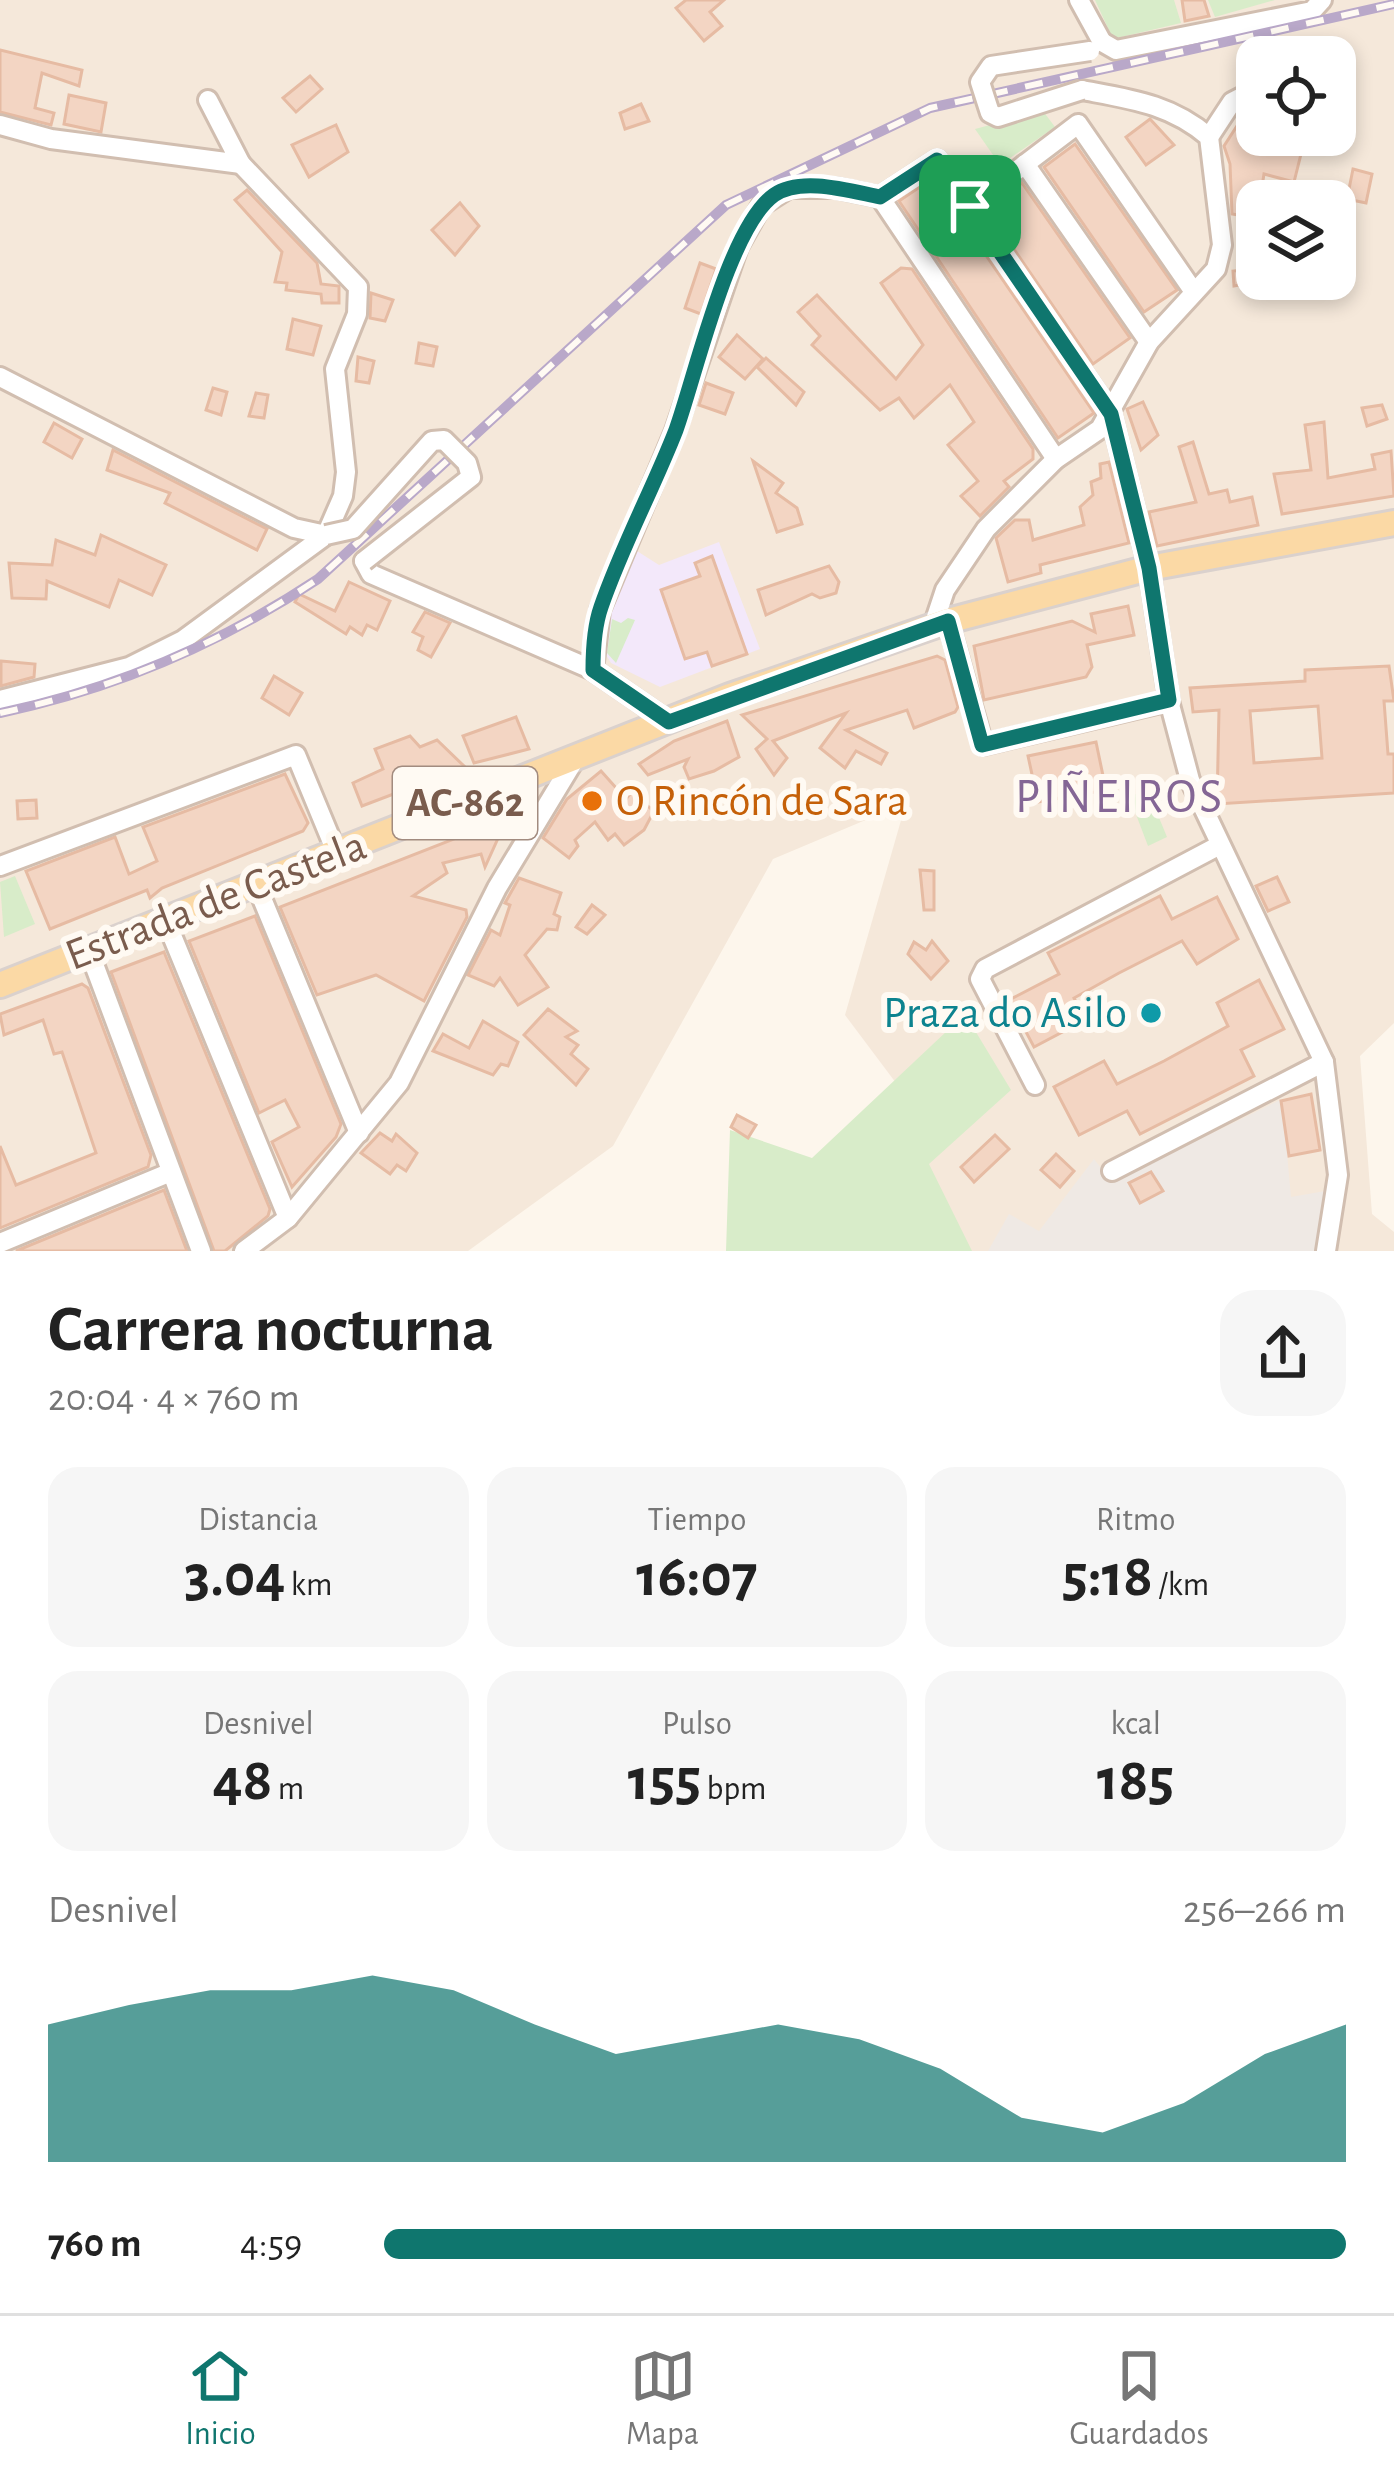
<!DOCTYPE html>
<html lang="es">
<meta charset="utf-8">
<style>
:root{--surface:#fff;--page:#f6f6f6;--text:#222;--muted:#767676;--line:#e0e0e0;--accent:#0f766e}
body{margin:0;font-family:"Alegreya Sans",sans-serif;background:var(--page);color:var(--text);height:100vh;display:flex;flex-direction:column;font-size:45px;white-space:nowrap}
*{box-sizing:border-box;margin:0}
p{font-size:39px;color:var(--muted)}
.icon{flex:none;width:66px;height:66px;fill:none;stroke:currentColor;stroke-width:2;stroke-linecap:round;stroke-linejoin:round}
.map{position:relative;height:1251px;overflow:hidden}
.details{display:flex;flex-direction:column;background:var(--surface);flex:1}
.details>*{flex:none}
.tools{position:absolute;left:1236px;top:36px;display:grid;gap:24px}
.tools a{display:grid;place-items:center;width:120px;height:120px;border-radius:24px;background:var(--surface);box-shadow:0 6px 18px #0003;font-size:60px}
.pin{position:absolute;display:grid;place-items:center;width:102px;height:102px;color:#fff;margin:-51px;border-radius:24px;box-shadow:0 6px 18px #0006}
.round{display:grid;place-items:center;flex:none;width:126px;height:126px;border-radius:36px;background:var(--page)}
.summary{display:flex;align-items:center;justify-content:space-between;height:204px;padding:0 48px}
h1{font-size:66px;font-weight:700;line-height:90px}
.stats{display:grid;grid-template-columns:repeat(3,1fr);gap:18px;height:204px;padding:12px 48px}
.stats div{display:grid;align-content:center;border-radius:30px;background:var(--page);text-align:center}
.stats b{font-size:60px;font-weight:700}
.stats small{font-size:33px;font-weight:400}
.stats p{font-size:33px}
.chart{height:336px;padding:24px 48px}
.chart p{display:flex;justify-content:space-between}
.chart svg{width:100%;height:216px;margin-top:12px;fill:var(--accent);opacity:.7}
ul{padding:0 48px;list-style:none;font-size:39px}
li{display:grid;grid-template-columns:192px 144px 1fr;align-items:center;height:90px}
li i{height:30px;border-radius:15px;background:var(--accent)}
.tabs{display:flex;justify-content:space-around;align-items:center;height:168px;border-top:3px solid var(--line);background:var(--surface);font-size:33px;color:var(--muted)}
.tabs a{display:grid;justify-items:center;gap:6px}
.tabs .active{color:var(--accent)}
.map>svg:first-child{display:block}
.residential{fill:#f5e8da;fill-rule:evenodd}
.industrial{fill:#efe9e4}
.education{fill:#f3e8fa}
.green{fill:#d8ecc9}
.building{fill:#f3d5c3;stroke:#e6bba3;stroke-width:3;fill-rule:evenodd}
.lines{fill:none;stroke-linecap:round;stroke-linejoin:round}
.minor-casing{stroke:#d1beb0;stroke-width:24}
.major-casing{stroke:#dad1cd;stroke-width:30}
.minor{stroke:#fff;stroke-width:18}
.major{stroke:#fbd9a5;stroke-width:24}
.rail-casing{stroke:#b9a8c9;stroke-width:10}
.rail{stroke:#fffaf3;stroke-width:6;stroke-dasharray:18;stroke-linecap:butt}
.minor-bridge-casing{stroke:#d1beb0;stroke-width:24;stroke-linecap:butt}
.minor-bridge{stroke:#fff;stroke-width:18}
.route-casing{stroke:#fff;stroke-width:24}
.route{stroke:#0f766e;stroke-width:15}
.food-dot{fill:#e8710a;stroke:#fffaf3;stroke-width:4.5}
.culture-dot{fill:#0f9aa8;stroke:#fffaf3;stroke-width:4.5}
.labels{text-anchor:middle;dominant-baseline:central;stroke-width:12;stroke-linejoin:round;paint-order:stroke}
.shield{fill:#fffaf3;stroke:#a28b7f;stroke-width:3}
.shield-label{font-size:42px;font-weight:bold;fill:#7a5c4d}
.food-label{font-size:45px;fill:#c56008;stroke:#fffaf3;text-anchor:start}
.street-label{font-size:45px;fill:#7a5c4d;stroke:#fffaf3}
.culture-label{font-size:45px;fill:#0d838f;stroke:#fffaf3;text-anchor:end}
.neighbourhood-label{font-size:48px;letter-spacing:3px;fill:#846695;stroke:#fffaf3}
</style>
<div class="map">
<svg width="1394" height="1251" viewBox="0 0 1394 1251">
<rect width="100%" height="100%" fill="#fdf6ec"/>
<!-- residential -->
<path class="residential" d="M0 0H1394V1023L1360 1056 1372 1214 1394 1232V1251H889L914 1107 845 1015 906 803 773 859 613 1146 468 1251H0ZM1257 57H1335V135H1257ZM1257 201H1335V279H1257Z"/>
<!-- industrial -->
<path class="industrial" d="M1282 1099 1291 1197 1325 1191 1319 1251H988L1009 1214 1039 1231 1094 1159 1112 1182Z"/>
<!-- education -->
<path class="education" d="M719 542 760 649 660 687 611 663 603 650V629L637 551 659 565Z"/>
<!-- green -->
<g class="green">
<path d="M1095 0H1174L1181 23 1113 39Z"/>
<path d="M1208 0H1275L1215 17Z"/>
<path d="M1043 111 1055 127 1000 165 975 129Z"/>
<path d="M628 618 635 620 616 663 607 653 612 619 621 623Z"/>
<path d="M1148 791 1167 837 1148 846 1129 796Z"/>
<path d="M15 876 35 924 4 937 0 882Z"/>
<path d="M965 1014 1011 1090 929 1164 972 1251H726L730 1130 812 1158Z"/>
</g>
<!-- building -->
<g class="building">
<path d="M686 0H724L710 12 722 26 704 41 676 8Z"/>
<path d="M1182 0H1204L1209 16 1185 21Z"/>
<path d="M0 50 82 70 79 86 42 73 35 108 54 113 51 125 0 112Z"/>
<path d="M310 76 322 89 296 112 283 98Z"/>
<path d="M69 95 106 103 101 132 64 124Z"/>
<path d="M641 104 649 121 625 129 620 113Z"/>
<path d="M1248 109 1257 111V135L1303 146 1294 182 1264 174 1257 218 1232 214 1230 164 1224 146Z"/>
<path d="M1150 119 1174 145 1146 165 1126 137Z"/>
<path d="M336 125 348 152 309 177 292 145Z"/>
<path d="M1075 144 1177 290 1144 312 1044 167Z"/>
<path d="M1353 169 1372 174 1366 203 1347 199Z"/>
<path d="M933 178 1094 413 1058 438 899 201Z"/>
<path d="M1022 183 1130 338 1093 364 987 210Z"/>
<path d="M247 190 317 263 321 284 339 286V303H322L321 294 286 290 287 283 275 282 282 252 235 200Z"/>
<path d="M460 203 479 226 455 255 432 230Z"/>
<path d="M700 263 716 269 701 314 685 308Z"/>
<path d="M901 268 912 269 1033 449V459L1004 481 1009 487 980 516 961 496 978 481 948 445 974 422 950 385 914 418 899 398 880 410 812 345 820 336 798 312 817 295 896 379 923 345 881 283Z"/>
<path d="M1257 269V279H1272L1234 286 1233 271Z"/>
<path d="M371 293 393 300 385 321 370 318Z"/>
<path d="M293 319 321 326 313 355 287 349Z"/>
<path d="M737 335 763 359 745 379 719 357Z"/>
<path d="M419 343 437 347 433 366 416 363Z"/>
<path d="M358 357 374 361 369 383 356 381Z"/>
<path d="M766 358 804 392 796 405 757 367Z"/>
<path d="M706 383 733 393 725 414 699 405Z"/>
<path d="M213 388 227 392 221 415 206 410Z"/>
<path d="M256 393 268 395 264 418 249 416Z"/>
<path d="M1143 402 1158 435 1141 450 1127 409Z"/>
<path d="M1382 405 1387 419 1367 426 1362 408Z"/>
<path d="M1324 422 1328 478 1375 469 1372 455 1391 451 1394 496 1282 514 1274 474 1311 470 1305 425Z"/>
<path d="M54 423 82 439 72 458 44 442Z"/>
<path d="M1193 442 1209 494 1227 490 1230 502 1252 497 1258 525 1157 546 1149 512 1196 502 1179 447Z"/>
<path d="M113 450 267 529 257 550 165 503 170 493 107 470Z"/>
<path d="M753 461 783 483 776 493 797 508 802 524 777 532Z"/>
<path d="M1109 462 1129 543 1040 565 1041 573 1008 582 996 538 1015 520H1029L1033 540 1084 525 1080 507 1093 495 1091 482 1101 478 1100 464Z"/>
<path d="M101 535 166 565 152 595 119 580 109 607 47 581 46 599 12 598 9 563 52 565 56 540 95 555Z"/>
<path d="M712 556 747 654 712 666 707 652 685 659 661 590 700 576 695 563Z"/>
<path d="M829 566 839 582 836 593 820 598 812 594 766 615 758 590Z"/>
<path d="M349 582 390 601 377 630 367 625 362 635 350 627 346 634 295 602 299 594 335 611Z"/>
<path d="M1128 606 1134 635 1087 645 1092 667 1086 677 984 700 974 646 1072 621 1095 632 1091 614Z"/>
<path d="M425 612 450 623 431 657 418 650 423 637 413 632Z"/>
<path d="M937 656 945 660 958 707 955 712 914 728 907 710 846 730 887 753 881 764 856 751 845 768 820 748 846 713 773 741 787 758 774 775 756 749 767 739 742 715Z"/>
<path d="M1 661 35 664 34 677 1 686Z"/>
<path d="M1389 666 1394 701H1384L1388 754H1394V793L1217 804 1219 710 1193 712 1190 688 1305 681V670ZM1318 706 1322 758 1254 763 1250 711Z"/>
<path d="M274 676 302 693 289 715 262 698Z"/>
<path d="M516 717 529 749 474 763 463 736Z"/>
<path d="M727 721 739 757 714 771 689 779 684 767 688 759 648 775 639 764 674 741Z"/>
<path d="M410 736 420 747 437 740 465 767 362 806 353 783 383 769 375 749Z"/>
<path d="M1096 742 1106 790 1038 802 1028 756Z"/>
<path d="M601 771 626 799 631 793 654 811 644 830 624 845 615 834 608 840 595 822 575 840 578 846 569 858 543 838 567 799Z"/>
<path d="M285 774 308 823 303 831 162 888 150 898 147 890 50 929 26 871 115 837 129 874 157 861 143 827Z"/>
<path d="M36 800 37 818 18 819 17 801Z"/>
<path d="M514 803 485 867 481 854 443 863 447 873 413 896 466 910 467 917 424 1001 376 975 317 995 280 907 454 839 451 832Z"/>
<path d="M920 870 934 871V910H924Z"/>
<path d="M1277 877 1289 902 1268 911 1256 886Z"/>
<path d="M519 878 561 893 554 914 560 917 557 930 547 929 525 955 548 987 518 1005 500 978 494 986 468 975 491 930 500 935 510 905 505 903Z"/>
<path d="M1160 896 1172 919 1217 897 1238 939 1197 964 1182 941 1119 973 1074 998 1085 1020 1034 1047 1009 1000 1059 974 1048 953Z"/>
<path d="M592 905 605 915 587 934 576 927Z"/>
<path d="M255 916 341 1124 336 1137 292 1187 272 1142 299 1127 285 1100 259 1113 189 941Z"/>
<path d="M932 941 948 961 931 979 908 954 914 942 926 950Z"/>
<path d="M164 952 270 1209 268 1216 225 1251H214L111 972Z"/>
<path d="M1259 980 1284 1029 1241 1050 1254 1076 1140 1134 1127 1111 1079 1135 1054 1087 1104 1061 1117 1084 1164 1061 1228 1026 1217 1003Z"/>
<path d="M82 984 88 988 151 1155 148 1167 0 1228V1146L16 1185 96 1153 62 1052 54 1054 43 1020 4 1035 0 1014Z"/>
<path d="M548 1009 577 1031 566 1037 578 1045 571 1054 588 1069 576 1085 524 1035Z"/>
<path d="M483 1021 518 1042 508 1066 501 1064 493 1075 433 1051 443 1034 469 1048Z"/>
<path d="M1311 1094 1320 1150 1289 1156 1281 1101Z"/>
<path d="M737 1115 756 1125 748 1138 731 1127Z"/>
<path d="M380 1133 392 1141 396 1134 417 1153 406 1171 397 1165 390 1174 361 1153Z"/>
<path d="M995 1135 1009 1149 974 1182 961 1167Z"/>
<path d="M1056 1154 1074 1171 1060 1187 1041 1170Z"/>
<path d="M1151 1172 1163 1191 1140 1203 1129 1183Z"/>
<path d="M164 1190 187 1251H16Z"/>
</g>
<g class="lines">
<defs>
<g id="minor">
<path d="M1079 0 1102 42"/>
<path d="M1102 42 1116 50 1312 11 1322 0"/>
<path d="M0 125 51 139 241 164 208 100"/>
<path d="M1209 137 1232 102 1257 89"/>
<path d="M1025 164 1149 342"/>
<path d="M970 206 1078 124 1194 292"/>
<path d="M0 377 294 528 326 535"/>
<path d="M1056 459 880 197 937 160 1111 414 1149 568 1169 701 1190 780 1324 1062 1338 1175 1326 1251"/>
<path d="M364 561 371 574 593 670 669 722"/>
<path d="M948 621 983 745 1169 701"/>
<path d="M933 626 945 590 986 529 1056 459 1100 429 1149 342 1216 269 1222 245 1209 137C1171 104 1130 99 1082 90"/>
<path d="M593 670 600 610 675 431 738 247 761 206 789 188H836L880 197"/>
<path d="M0 700 129 667 183 640 326 535 343 496 346 472 335 369 357 314 358 287 241 164"/>
<path d="M0 866 296 755 337 854"/>
<path d="M256 884 359 1133"/>
<path d="M166 921 288 1218"/>
<path d="M89 951 201 1251"/>
<path d="M1035 1085 980 979 985 969 1218 846"/>
<path d="M1112 1171 1324 1062"/>
<path d="M0 1243 171 1172"/>
<path d="M244 1251 288 1218 399 1083 497 888 575 759"/>
</g>
<path id="major" d="M0 985 730 696 948 621 1149 568 1394 523"/>
</defs>
<!-- minor casing -->
<use href="#minor" class="minor-casing"/>
<!-- major casing -->
<use href="#major" class="major-casing"/>
<!-- minor -->
<use href="#minor" class="minor"/>
<!-- major -->
<use href="#major" class="major"/>
<defs>
<path id="rail" d="M0 713C115 689 220 644 318 579L726 205 930 108 1394 4"/>
</defs>
<!-- rail casing -->
<use href="#rail" class="rail-casing"/>
<!-- rail -->
<use href="#rail" class="rail"/>
<defs>
<g id="minor-bridge">
<path d="M1082 90 998 117 990 113 980 82 991 66 1090 51"/>
<path d="M326 535 353 529 432 441 444 440 467 463 471 477 364 561"/>
</g>
</defs>
<!-- minor-bridge casing -->
<use href="#minor-bridge" class="minor-bridge-casing"/>
<!-- minor-bridge -->
<use href="#minor-bridge" class="minor-bridge"/>
</g>
<g class="lines">
<defs>
<path id="route" d="M937 160 1111 414 1149 568 1169 700 982 745 948 621 669 722 593 670C593 649 594 627 601 607 622 546 653 489 676 430 696 374 729 227 774 195 801 176 850 191 880 197Z"/>
</defs>
<!-- route casing -->
<use href="#route" class="route-casing"/>
<!-- route -->
<use href="#route" class="route"/>
</g>
<!-- markers -->
<circle class="food-dot" cx="592" cy="801" r="12"/>
<circle class="culture-dot" cx="1151" cy="1013" r="12"/>
<g class="labels">
<!-- shield labels -->
<rect class="shield" x="393" y="767" width="144" height="72" rx="9"/>
<g class="shield-label">
<text x="465" y="803">AC-862</text>
</g>
<!-- food labels -->
<g class="food-label">
<text x="616" y="801">O Rincón de Sara</text>
</g>
<!-- street labels -->
<g class="street-label">
<text transform="translate(216 901) rotate(-21)">Estrada de Castela</text>
</g>
<!-- culture labels -->
<g class="culture-label">
<text x="1127" y="1013">Praza do Asilo</text>
</g>
<!-- neighbourhood labels -->
<g class="neighbourhood-label">
<text x="1120" y="798">PIÑEIROS</text>
</g>
</g>
</svg>
<div class="tools">
<a><svg class="icon" aria-label="locate" viewBox="0 0 24 24"><circle cx="12" cy="12" r="6"/><path d="M12 2v4M12 18v4M2 12h4M18 12h4"/></svg></a>
<a><svg class="icon" aria-label="layers" viewBox="0 0 24 24"><path d="M12 4l9 5-9 5-9-5zM3 14l9 5 9-5"/></svg></a>
</div>
<div class="pin" style="left:970px;top:206px;background:#1e9e55"><svg class="icon" aria-label="arrive" viewBox="0 0 24 24"><path d="M6 21V4h12l-3 4 3 4H6"/></svg></div>
</div>
<section class="details">
<div class="summary"><div><h1>Carrera nocturna</h1><p>20:04 · 4 × 760 m</p></div><a class="round"><svg class="icon" aria-label="share" viewBox="0 0 24 24"><path d="M12 15V3M7 8l5-5 5 5M5 13v7h14v-7"/></svg></a></div>
<div class="stats">
<div><p>Distancia</p><b>3.04<small> km</small></b></div>
<div><p>Tiempo</p><b>16:07</b></div>
<div><p>Ritmo</p><b>5:18<small> /km</small></b></div>
</div>
<div class="stats">
<div><p>Desnivel</p><b>48<small> m</small></b></div>
<div><p>Pulso</p><b>155<small> bpm</small></b></div>
<div><p>kcal</p><b>185</b></div>
</div>
<div class="chart"><p><span>Desnivel</span>256–266 m</p>
<svg viewBox="0 0 160 44" preserveAspectRatio="none"><path d="M0 44V16L10 12L20 9L30 9L40 6L50 9L60 16L70 22L80 19L90 16L100 19L110 25L120 35L130 38L140 32L150 22L160 16V44z"/></svg>
</div>
<ul>
<li><b>760 m</b>4:59<i style="width:100%"></i></li>
</ul>
</section>
<nav class="tabs">
<a class="active"><svg class="icon" aria-label="home" viewBox="0 0 24 24"><path d="M3 11l9-7 9 7M6 9v11h12V9"/></svg>Inicio</a>
<a><svg class="icon" aria-label="map" viewBox="0 0 24 24"><path d="M3 6l6-2 6 2 6-2v14l-6 2-6-2-6 2zM9 4v14M15 6v14"/></svg>Mapa</a>
<a><svg class="icon" aria-label="saved" viewBox="0 0 24 24"><path d="M7 4h10v16l-5-4-5 4z"/></svg>Guardados</a>
</nav>
